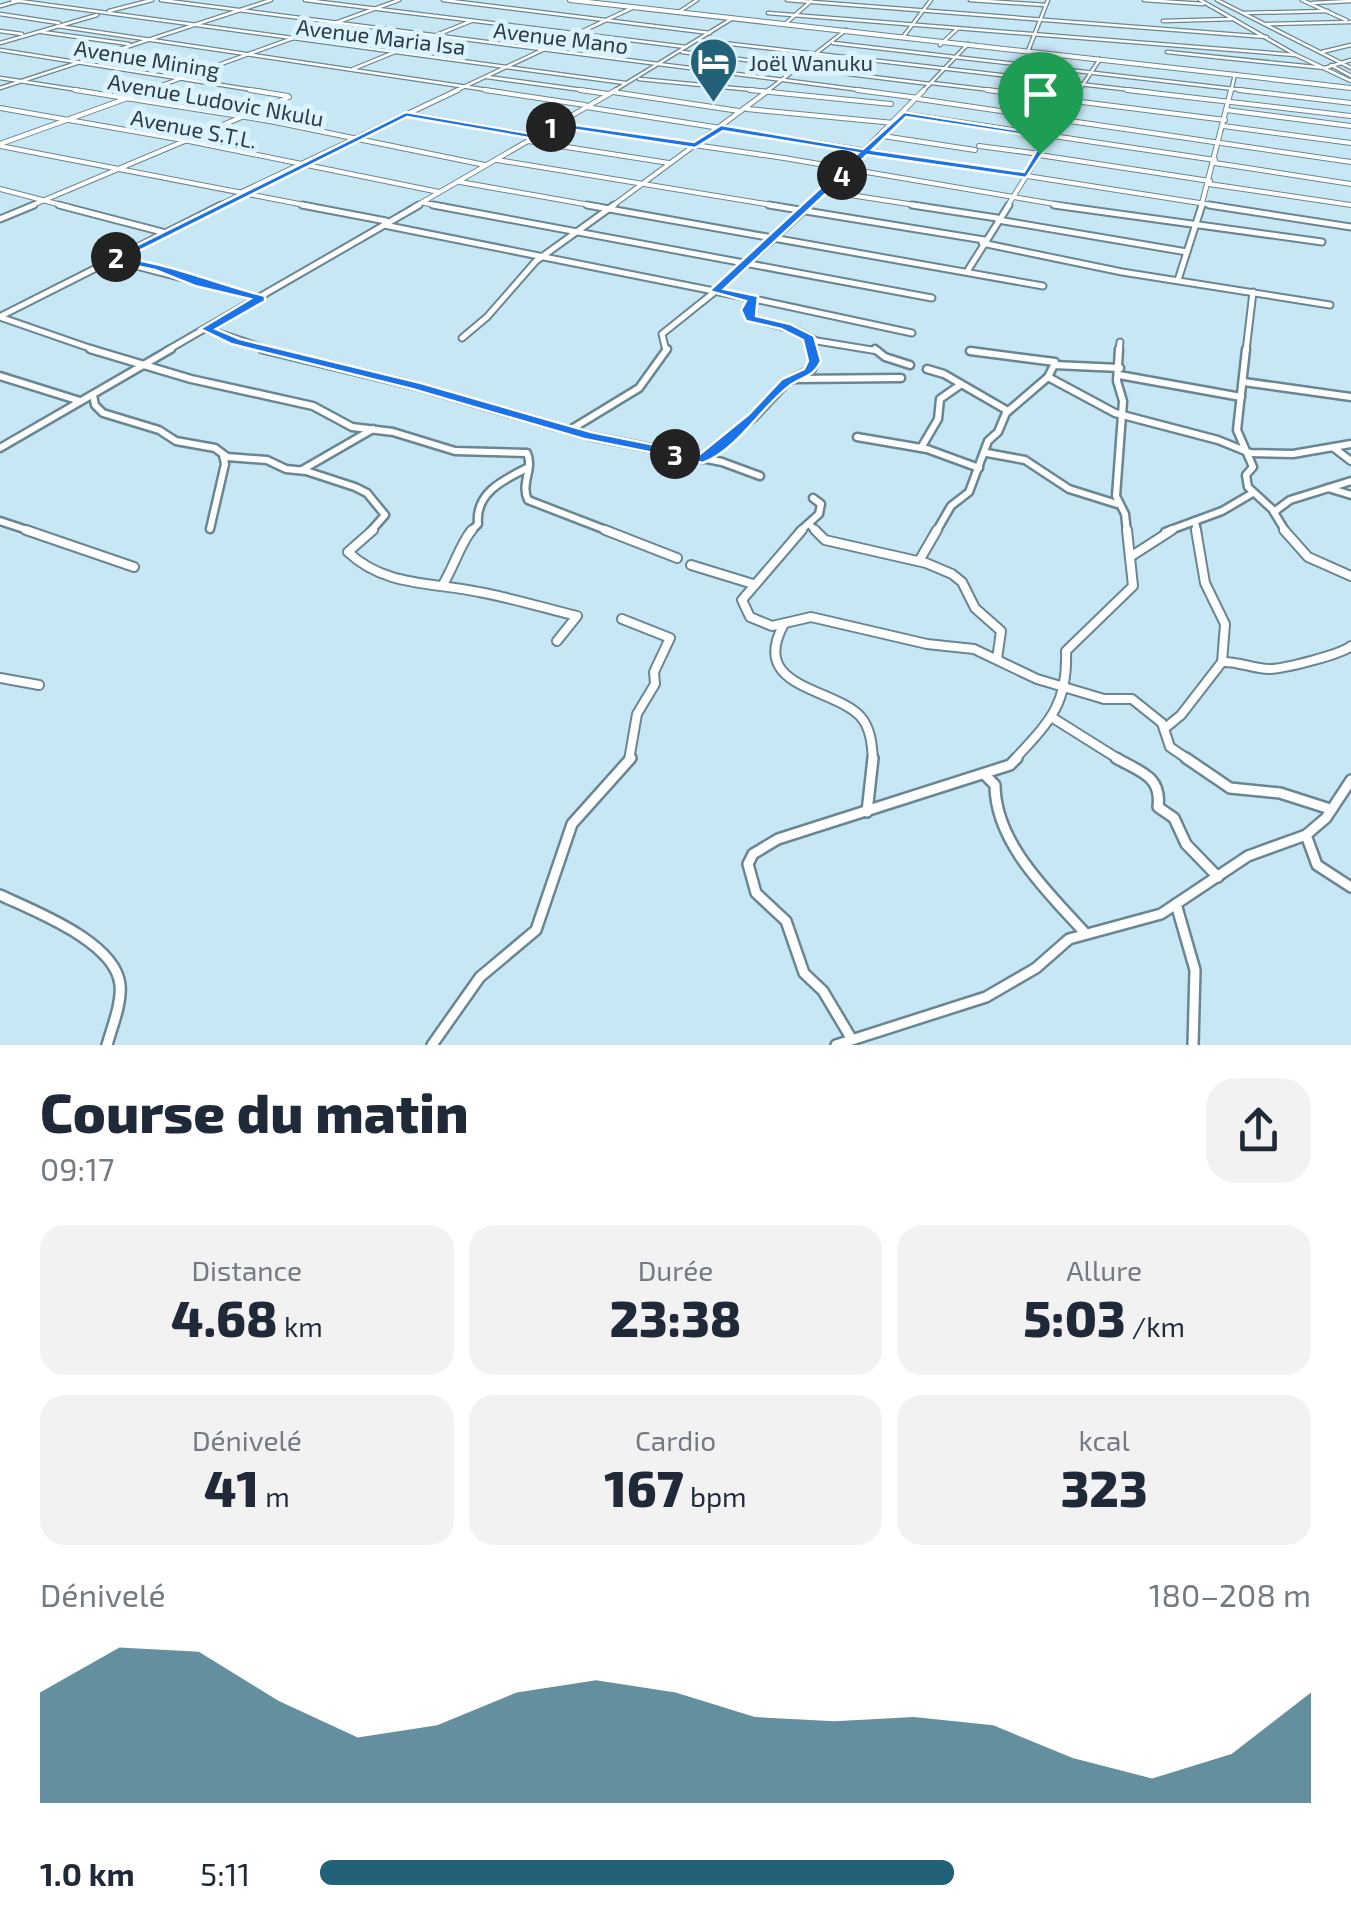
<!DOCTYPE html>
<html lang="fr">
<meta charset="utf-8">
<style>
:root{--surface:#fff;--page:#f2f2f3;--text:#1f2937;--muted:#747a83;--accent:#226177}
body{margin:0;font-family:"Exo 2",sans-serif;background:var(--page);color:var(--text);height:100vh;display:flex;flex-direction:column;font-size:38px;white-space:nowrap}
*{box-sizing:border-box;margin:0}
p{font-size:32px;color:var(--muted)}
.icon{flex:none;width:55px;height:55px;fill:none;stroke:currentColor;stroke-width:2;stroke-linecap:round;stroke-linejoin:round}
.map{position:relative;height:1045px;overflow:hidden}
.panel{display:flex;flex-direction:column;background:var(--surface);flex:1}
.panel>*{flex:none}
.pin{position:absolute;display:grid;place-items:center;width:85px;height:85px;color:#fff;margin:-102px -42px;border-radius:50% 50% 50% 0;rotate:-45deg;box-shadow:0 0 10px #0007}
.pin .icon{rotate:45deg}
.km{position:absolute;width:50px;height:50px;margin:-25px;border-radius:50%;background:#222;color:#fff;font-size:28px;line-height:50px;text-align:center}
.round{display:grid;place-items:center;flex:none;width:105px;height:105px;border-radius:30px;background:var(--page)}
.overview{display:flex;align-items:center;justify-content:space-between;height:170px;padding:0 40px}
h1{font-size:55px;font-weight:800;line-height:75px}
.metrics{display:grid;grid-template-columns:repeat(3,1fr);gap:15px;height:170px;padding:10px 40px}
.metrics div{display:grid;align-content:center;border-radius:25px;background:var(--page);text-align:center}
.metrics b{font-size:50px;font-weight:800}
.metrics small{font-size:28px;font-weight:400}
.metrics p{font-size:28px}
.chart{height:280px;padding:20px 40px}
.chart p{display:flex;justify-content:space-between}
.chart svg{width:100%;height:180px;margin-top:10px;fill:var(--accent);opacity:.7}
ul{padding:0 40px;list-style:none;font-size:32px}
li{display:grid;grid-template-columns:160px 120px 1fr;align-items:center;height:75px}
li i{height:25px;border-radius:12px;background:var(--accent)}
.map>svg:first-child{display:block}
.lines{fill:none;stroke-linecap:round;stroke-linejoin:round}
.street-far5-casing{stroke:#698692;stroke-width:5}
.street-far4-casing{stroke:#698692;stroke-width:6}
.street-far3-casing{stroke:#698692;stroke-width:9}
.street-far2-casing{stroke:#698692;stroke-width:11}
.street-far1-casing{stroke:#698692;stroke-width:12}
.street-casing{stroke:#698692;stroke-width:14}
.secondary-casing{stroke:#698692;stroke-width:6}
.street-far5{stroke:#fff;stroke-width:2.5}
.street-far4{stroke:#fff;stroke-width:4}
.street-far3{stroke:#fff;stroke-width:5}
.street-far2{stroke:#fff;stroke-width:6}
.street-far1{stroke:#fff;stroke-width:8}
.street{stroke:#fff;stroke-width:9}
.secondary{stroke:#fff;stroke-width:4}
.route{fill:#1a73e8;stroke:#fff;stroke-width:2.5;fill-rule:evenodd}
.labels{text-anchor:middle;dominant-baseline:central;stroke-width:10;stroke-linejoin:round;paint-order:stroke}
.far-street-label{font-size:22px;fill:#2e3b40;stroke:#daf3fe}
.far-poi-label{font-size:22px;fill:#2e3b40;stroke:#daf3fe;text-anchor:start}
</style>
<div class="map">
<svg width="1351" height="1045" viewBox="0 0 1351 1045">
<rect width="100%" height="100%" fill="#c8e7f5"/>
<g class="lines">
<defs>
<g id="street-far5">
<path d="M12 0 625 83"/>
<path d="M161 0 876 92"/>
<path d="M305 0 686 47"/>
<path d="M443 0 710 33"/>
<path d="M787 0 1267 37"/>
<path d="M970 0 1045 5"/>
<path d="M1144 0 1203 4"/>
<path d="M1200 0 1296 55 1351 81"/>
<path d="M1217 0 1351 68"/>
<path d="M1302 0 1346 20"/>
<path d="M1312 3 1351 1"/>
<path d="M0 6 18 1"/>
<path d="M109 11 152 0"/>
<path d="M679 12 697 0"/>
<path d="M768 13 1296 55"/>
<path d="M1244 13 1328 11"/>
<path d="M0 14 59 23"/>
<path d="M1163 21 1234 19"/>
<path d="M785 24 811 1"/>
<path d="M1267 24 1351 22"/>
<path d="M57 26 501 92"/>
<path d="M0 31 22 34"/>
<path d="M42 32 129 44"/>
<path d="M903 37 931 0"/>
<path d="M697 40 1149 92"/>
<path d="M0 43 97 15"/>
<path d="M833 43 1260 92"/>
<path d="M940 45 957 29"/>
<path d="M0 50 266 92"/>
<path d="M1028 51 1048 0"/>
<path d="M682 52 801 67"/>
<path d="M1167 52 1325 68 1351 60"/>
<path d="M1322 52 1351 45"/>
<path d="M1331 65 1351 76"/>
<path d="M800 68 930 84"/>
<path d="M353 69 471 21"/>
<path d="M487 77 597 92"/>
<path d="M0 78 91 92"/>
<path d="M639 79 775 92"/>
<path d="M932 83 1007 92"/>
<path d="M0 88 271 0"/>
<path d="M143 92 399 0"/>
<path d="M453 92 634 7"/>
<path d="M612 92 733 18"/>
<path d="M766 92 846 30"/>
<path d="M922 92 968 44"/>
<path d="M1078 92 1100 59"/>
<path d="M1231 92 1235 74"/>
</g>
<g id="street-far4">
<path d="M75 90 270 121 485 165"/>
<path d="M250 90 288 96"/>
<path d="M485 90 585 105"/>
<path d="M580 90 608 94"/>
<path d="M750 90 891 104"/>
<path d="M857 90 919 98"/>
<path d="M987 90 1225 120"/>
<path d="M1127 90 1351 116"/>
<path d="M1239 90 1351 103"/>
<path d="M613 92 739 111"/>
<path d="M919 99 1351 162"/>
<path d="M586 107 1225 207"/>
<path d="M0 108 189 141 439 192"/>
<path d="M747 109 894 123"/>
<path d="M1226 110 1351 126"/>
<path d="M408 114 533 136"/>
<path d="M905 114 1215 160"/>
<path d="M556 125 784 158 1072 207"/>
<path d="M1223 126 1351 143"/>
<path d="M883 136 975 150"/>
<path d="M528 141 669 163"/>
<path d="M0 144 150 90"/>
<path d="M0 146 315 207"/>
<path d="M979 146 1040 154"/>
<path d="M1039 155 1210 181"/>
<path d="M497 160 784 207"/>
<path d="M1215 163 1351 184"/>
<path d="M460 182 601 207"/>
<path d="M1209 184 1351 205"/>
<path d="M0 189 69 207"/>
<path d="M824 191 928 207"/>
<path d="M242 192 458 90"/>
<path d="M424 203 446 207"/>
<path d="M28 207 289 97"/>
<path d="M216 207 244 193"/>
<path d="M414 207 616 90"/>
<path d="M611 207 769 90"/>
<path d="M808 207 924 90"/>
<path d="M1007 207 1079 90"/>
<path d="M1201 207 1231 90"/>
</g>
<g id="street-far3">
<path d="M59 205 166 233"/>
<path d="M302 205 386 221"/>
<path d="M433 205 932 298"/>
<path d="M587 205 1043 286"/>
<path d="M769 205 984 240"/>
<path d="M912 205 997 218"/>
<path d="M1054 205 1322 242"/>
<path d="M1209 205 1351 227"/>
<path d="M0 219 34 205"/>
<path d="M998 220 1187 252"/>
<path d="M384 225 754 299 748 310 753 319 795 330 817 341 878 351"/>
<path d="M982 243 1122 272 1330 305"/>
<path d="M113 260 259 298"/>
<path d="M968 270 1009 205"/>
<path d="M1178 280 1202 205"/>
<path d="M754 299 912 333"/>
<path d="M1 316 221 205"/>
<path d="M0 317 98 351"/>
<path d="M207 329 272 351"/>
<path d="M462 338 487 317 536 261 614 205"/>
<path d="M809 338 812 351"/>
<path d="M166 351 419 205"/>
<path d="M666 351 662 334 722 286 810 205"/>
<path d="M1119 351 1120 342"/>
<path d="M1246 351 1253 292"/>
</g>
<g id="street-far2">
<path d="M90 349 191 379 313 406 352 427 393 432 455 451 527 453C534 469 520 484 528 500L611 532"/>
<path d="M262 349 416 386 589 436 722 462 760 476"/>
<path d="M875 349 885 357 910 365"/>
<path d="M1119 349 1117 381 1123 401 1116 496 1125 514 1127 532"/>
<path d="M1246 349 1237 430 1253 467 1246 475 1248 487 1272 509 1286 532"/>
<path d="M970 351 1055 362"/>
<path d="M927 369 944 374 1008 411"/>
<path d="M1119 375 1241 397"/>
<path d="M0 376 80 401"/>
<path d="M1048 377 1115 413 1218 440 1250 453 1293 454 1351 444"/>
<path d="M796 379 901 378"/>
<path d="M1244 382 1351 397"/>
<path d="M93 395 95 405 103 413 159 430 176 441 215 448 227 457 267 460 286 469 306 471 355 487 367 493 385 515 370 532"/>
<path d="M570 430 639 388 667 349"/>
<path d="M857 437 927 449 979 468"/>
<path d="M0 448 171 349"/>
<path d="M921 448 938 419 940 399 960 385"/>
<path d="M1334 448 1351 461"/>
<path d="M987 453 1025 460 1069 489 1117 504"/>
<path d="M703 459 754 417 787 382 812 369 815 361 812 349"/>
<path d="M302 470 373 429"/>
<path d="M1328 488 1351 495"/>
<path d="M1274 512 1290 500 1351 481"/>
<path d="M0 521 33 532"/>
<path d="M1195 521 1197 532"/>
<path d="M809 524 817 532"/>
<path d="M210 529 225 464 223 455"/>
<path d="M470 532 478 524C475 493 503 480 527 468"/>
<path d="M799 532 819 514 821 504 813 498"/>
<path d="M936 532 951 506 969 492 988 441 998 432 1006 413 1048 377 1054 365 1120 368"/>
<path d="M1165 532 1222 511 1251 494"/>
</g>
<g id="street-far1">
<path d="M26 530 134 567"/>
<path d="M373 530 348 552C385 587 432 582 479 592 512 598 544 608 577 616L557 641"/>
<path d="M605 530 677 558"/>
<path d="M802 530 742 600 750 617 772 626 811 617 927 644 974 649 1037 679 1104 699H1132L1162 723 1170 747 1189 760"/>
<path d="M815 530 825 540 926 563 952 574 962 582 975 608 1001 631 997 659"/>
<path d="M1196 530 1205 583 1225 624 1222 662"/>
<path d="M1284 530 1308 557 1351 576"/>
<path d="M1130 557 1172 530"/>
<path d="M919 561 937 530"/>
<path d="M691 565 753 584"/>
<path d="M442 586C453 569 461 542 472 530"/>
<path d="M622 619 670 638 654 672 655 684 637 714 629 760"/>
<path d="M784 624C748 688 832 687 860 716 871 728 872 745 873 760"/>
<path d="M0 678 39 685"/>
<path d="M1053 718 1120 760"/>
<path d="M1164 729 1181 715 1222 662C1238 661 1253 669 1269 669 1284 669 1342 654 1351 646"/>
<path d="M1014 760C1049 722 1068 705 1066 651L1133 586 1127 530"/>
</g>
<g id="street">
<path d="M1116 758C1140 772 1162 776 1158 807L1174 818 1186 844 1218 877"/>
<path d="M1186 758 1230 788 1280 793 1330 809"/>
<path d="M986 776 995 785C995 843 1049 893 1085 933"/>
<path d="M867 812 873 758"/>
<path d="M1306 835 1317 865 1351 887"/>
<path d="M0 895C34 911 116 942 120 985 122 1003 112 1027 107 1045"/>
<path d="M1176 904 1195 970 1193 1045"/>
<path d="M851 1038 823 991 804 973 786 921 756 893 748 864 753 854 778 839 1010 765 1017 758"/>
<path d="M432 1045 480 977 536 930 572 824 631 758"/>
<path d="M836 1045 986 997 1036 968 1069 939 1161 914 1248 856 1306 835 1326 818 1351 780"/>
</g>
<path id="secondary" d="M570 0 1351 88"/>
</defs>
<!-- street-far5 casing -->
<use href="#street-far5" class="street-far5-casing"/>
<!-- street-far4 casing -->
<use href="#street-far4" class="street-far4-casing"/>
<!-- street-far3 casing -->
<use href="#street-far3" class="street-far3-casing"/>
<!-- street-far2 casing -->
<use href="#street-far2" class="street-far2-casing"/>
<!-- street-far1 casing -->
<use href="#street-far1" class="street-far1-casing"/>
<!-- street casing -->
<use href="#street" class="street-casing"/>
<!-- secondary casing -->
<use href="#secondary" class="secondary-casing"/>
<!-- street-far5 -->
<use href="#street-far5" class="street-far5"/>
<!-- street-far4 -->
<use href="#street-far4" class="street-far4"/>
<!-- street-far3 -->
<use href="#street-far3" class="street-far3"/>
<!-- street-far2 -->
<use href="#street-far2" class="street-far2"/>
<!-- street-far1 -->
<use href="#street-far1" class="street-far1"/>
<!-- street -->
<use href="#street" class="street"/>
<!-- secondary -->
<use href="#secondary" class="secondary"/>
</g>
<!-- route -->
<path class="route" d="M406 112 533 134 555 122 694 142 721 125 863 149 904 112 1054 136 1026 178 867 155 724 289 758 296 756 316 790 324 814 336 821 361C813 377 806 375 792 384 762 405 740 448 703 463L584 439 412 389 231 344 200 329 250 299 195 286 155 270 107 260ZM407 117 534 139 556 127 695 148 723 131 858 153 709 291 746 301 741 310 746 321 781 329 803 340 808 361 804 369 782 379 749 414 700 454 591 432 421 383 240 339 216 329 265 301V296C218 284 173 265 125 258ZM906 117 1044 138 1024 172 872 150Z"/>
<!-- icons -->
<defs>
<symbol id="hotel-pin" viewBox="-11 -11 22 30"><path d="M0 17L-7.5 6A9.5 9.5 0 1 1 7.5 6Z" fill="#226177" stroke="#daf3fe"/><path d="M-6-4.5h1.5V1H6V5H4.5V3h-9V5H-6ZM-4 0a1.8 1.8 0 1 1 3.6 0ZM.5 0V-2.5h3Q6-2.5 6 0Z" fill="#fff"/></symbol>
</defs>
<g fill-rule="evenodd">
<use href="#hotel-pin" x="686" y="34" width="55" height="75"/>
</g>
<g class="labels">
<!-- far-street labels -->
<g class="far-street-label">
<text transform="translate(381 36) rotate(7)">Avenue Maria Isa</text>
<text transform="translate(561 37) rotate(7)">Avenue Mano</text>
<text transform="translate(147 58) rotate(9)">Avenue Mining</text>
<text transform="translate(216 99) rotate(10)">Avenue Ludovic Nkulu</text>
<text transform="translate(194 128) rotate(11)">Avenue S.T.L.</text>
</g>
<!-- far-poi labels -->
<g class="far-poi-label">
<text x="749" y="62">Joël Wanuku</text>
</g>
</g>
</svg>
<div class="pin" style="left:1040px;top:154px;background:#1e9e55"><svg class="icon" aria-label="arrive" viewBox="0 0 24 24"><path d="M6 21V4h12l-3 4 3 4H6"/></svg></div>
<b class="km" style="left:551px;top:127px">1</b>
<b class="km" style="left:116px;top:257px">2</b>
<b class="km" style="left:675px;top:454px">3</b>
<b class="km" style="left:842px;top:175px">4</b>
</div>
<section class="panel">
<div class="overview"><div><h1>Course du matin</h1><p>09:17</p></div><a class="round"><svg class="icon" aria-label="share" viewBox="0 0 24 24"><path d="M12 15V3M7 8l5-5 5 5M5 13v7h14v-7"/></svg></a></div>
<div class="metrics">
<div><p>Distance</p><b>4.68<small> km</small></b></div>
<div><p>Durée</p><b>23:38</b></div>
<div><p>Allure</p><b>5:03<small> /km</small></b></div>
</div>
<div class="metrics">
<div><p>Dénivelé</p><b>41<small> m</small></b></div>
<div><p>Cardio</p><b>167<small> bpm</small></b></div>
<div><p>kcal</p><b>323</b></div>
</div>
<div class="chart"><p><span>Dénivelé</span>180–208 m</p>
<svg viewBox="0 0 160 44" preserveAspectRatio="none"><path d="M0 44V17L10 6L20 7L30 19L40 28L50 25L60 17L70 14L80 17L90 23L100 24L110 23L120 25L130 33L140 38L150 32L160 17V44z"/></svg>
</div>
<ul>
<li><b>1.0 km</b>5:11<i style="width:64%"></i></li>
</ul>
</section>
